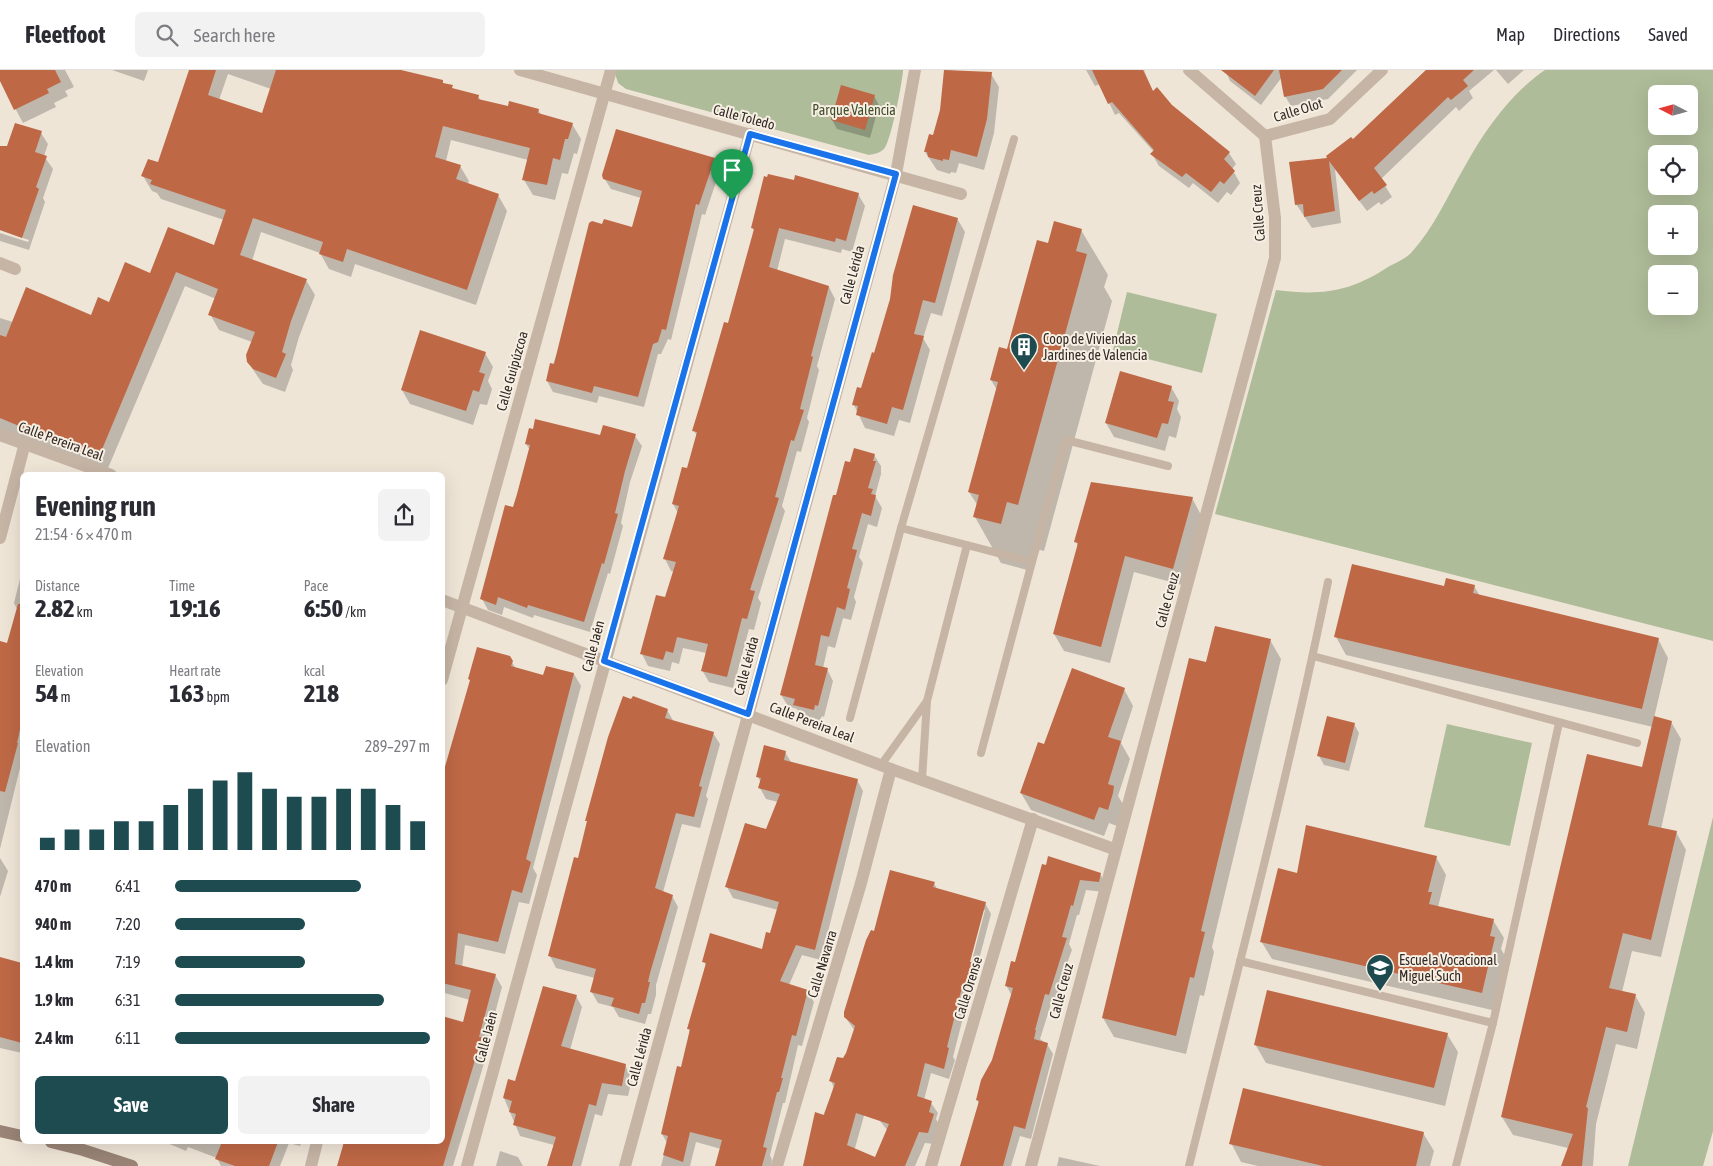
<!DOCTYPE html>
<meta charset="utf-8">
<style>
:root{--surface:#fff;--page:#f2f2f3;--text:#2b2b33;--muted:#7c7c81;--line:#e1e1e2;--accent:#1e4b50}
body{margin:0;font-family:"Asap Condensed",sans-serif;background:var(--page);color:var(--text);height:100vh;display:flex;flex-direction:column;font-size:19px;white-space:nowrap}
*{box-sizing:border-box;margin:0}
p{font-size:16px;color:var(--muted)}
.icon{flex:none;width:28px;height:28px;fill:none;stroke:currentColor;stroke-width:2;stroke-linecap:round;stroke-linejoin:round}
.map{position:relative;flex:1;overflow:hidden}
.panel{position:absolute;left:20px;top:402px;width:425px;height:672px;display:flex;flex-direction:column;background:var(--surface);border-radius:8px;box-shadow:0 5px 20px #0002}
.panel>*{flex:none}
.needle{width:32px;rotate:276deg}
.controls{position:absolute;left:1648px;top:15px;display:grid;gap:10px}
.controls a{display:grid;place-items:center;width:50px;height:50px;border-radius:8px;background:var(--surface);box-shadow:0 5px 20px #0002;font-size:25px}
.pin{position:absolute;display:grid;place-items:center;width:42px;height:42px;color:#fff;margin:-51px -21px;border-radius:50% 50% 50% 0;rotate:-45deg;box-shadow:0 0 5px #0007}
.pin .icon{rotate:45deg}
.round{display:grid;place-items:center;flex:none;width:52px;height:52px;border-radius:8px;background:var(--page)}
.head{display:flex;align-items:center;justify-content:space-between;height:85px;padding:0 15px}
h1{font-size:28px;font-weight:700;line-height:38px}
.stats{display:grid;grid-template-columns:repeat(3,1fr);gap:8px;height:85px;padding:5px 15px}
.stats div{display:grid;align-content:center}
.stats b{font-size:25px;font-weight:700}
.stats small{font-size:14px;font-weight:400}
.stats p{font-size:14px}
.chart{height:140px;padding:10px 15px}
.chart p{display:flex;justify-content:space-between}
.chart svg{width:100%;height:90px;margin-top:5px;stroke:var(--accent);stroke-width:6}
.primary-button{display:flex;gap:10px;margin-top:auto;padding:10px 15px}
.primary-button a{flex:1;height:58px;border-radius:8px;background:var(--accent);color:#fff;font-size:20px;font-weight:700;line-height:58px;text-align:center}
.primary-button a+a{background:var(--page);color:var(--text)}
ul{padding:0 15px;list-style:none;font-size:16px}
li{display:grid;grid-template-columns:80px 60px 1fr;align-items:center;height:38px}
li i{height:12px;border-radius:6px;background:var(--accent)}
header{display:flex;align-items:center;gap:30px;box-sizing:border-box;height:70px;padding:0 25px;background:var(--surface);border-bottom:1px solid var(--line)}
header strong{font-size:24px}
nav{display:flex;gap:28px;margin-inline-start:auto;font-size:18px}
.search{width:350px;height:45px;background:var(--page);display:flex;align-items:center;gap:12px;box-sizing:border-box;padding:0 18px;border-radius:8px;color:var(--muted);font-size:19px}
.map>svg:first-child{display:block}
.green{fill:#afbc99;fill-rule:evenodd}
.shadow{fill:#0003;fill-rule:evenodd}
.building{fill:#be6846;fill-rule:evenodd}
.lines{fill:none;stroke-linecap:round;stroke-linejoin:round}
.lane{stroke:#c6b5a5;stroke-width:8}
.street{stroke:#c6b5a5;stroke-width:12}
.secondary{stroke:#998476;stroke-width:12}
.route-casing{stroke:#fff;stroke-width:10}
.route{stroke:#1a73e8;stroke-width:6}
.labels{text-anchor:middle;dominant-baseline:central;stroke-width:4;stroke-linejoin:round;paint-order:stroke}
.park-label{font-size:14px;fill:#404e2b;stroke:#f7efe3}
.street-label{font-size:14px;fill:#322a25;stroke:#f7efe3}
.poi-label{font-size:14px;fill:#322a25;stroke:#f7efe3;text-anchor:start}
</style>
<header>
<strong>Fleetfoot</strong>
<div class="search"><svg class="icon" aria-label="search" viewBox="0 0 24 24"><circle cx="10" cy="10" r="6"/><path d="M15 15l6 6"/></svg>Search here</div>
<nav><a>Map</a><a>Directions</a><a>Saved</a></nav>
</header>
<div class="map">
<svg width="1713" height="1096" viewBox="0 0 1713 1096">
<rect width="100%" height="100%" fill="#efe5d7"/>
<!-- green -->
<g class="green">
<path d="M614 0H903V1C902 14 891 71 884 79 880 83 874 84 869 85L626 19 618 13Z"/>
<path d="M1545 0H1713V571L1215 444 1276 220C1321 226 1350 222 1388 197 1395 193 1405 189 1411 183 1434 158 1448 125 1465 96 1484 61 1511 23 1545 0ZM1656 24H1689V56H1656ZM1656 84H1689V116H1656ZM1656 144H1689V176H1656ZM1656 204H1689V236H1656Z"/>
<path d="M1127 222 1217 244 1202 303 1113 280Z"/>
<path d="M1447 654 1532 673 1510 776 1424 757Z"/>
<path d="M1713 747V1061L1703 1096H1628Z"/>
</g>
<!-- shadow -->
<g class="shadow">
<path d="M8 0H65L74 17 65 21 68 26 54 33 56 37 23 53 0 10V4Z"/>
<path d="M112 0H148L144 11Z"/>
<path d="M193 0H396L442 12 454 20 478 26 481 31 509 38 538 40 542 46 572 54 581 69 577 84 574 83 568 104 562 103 555 130 533 125 524 110 528 90 451 70 446 91 460 96 469 111 467 115 498 125 507 141 476 235 355 194 351 207 329 199 320 183 261 162 252 191 306 210 315 225 299 267 291 295 293 300 285 322 263 314 258 307 248 292 252 272 219 260 210 244 216 229 185 216 106 403 0 359V248L13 252 92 246 150 204 215 177 224 150 161 129 157 123 152 121 143 106 159 94ZM228 4 271 19 262 45 219 30Z"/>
<path d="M946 0 991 4 999 17 994 63 984 100 959 93 956 103 951 102 950 104 937 100 925 82 934 66 941 41Z"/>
<path d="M1086 0H1144L1153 22 1229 83 1236 94 1232 99 1240 113 1231 125 1227 122 1218 133 1193 113 1189 118 1159 96 1152 84 1154 82 1119 43 1115 45 1100 14 1095 16Z"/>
<path d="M1225 0H1357L1328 29 1291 36 1285 26 1282 7 1261 35 1230 11Z"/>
<path d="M1426 0H1494L1469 21 1473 28 1459 41 1456 37 1381 109 1392 127 1381 135 1379 132 1367 141 1335 99 1341 153 1312 158 1296 134 1329 89 1352 71Z"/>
<path d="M1496 0H1524L1508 14Z"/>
<path d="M874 26 879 35 870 68 837 59 832 50Z"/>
<path d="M41 63 48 74 44 86 53 99 43 128 45 132 29 180 0 171V163L28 172 29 170 0 160V95Z"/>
<path d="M714 89 720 100 705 145 702 144 671 270 668 269 661 284H658L644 337 599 326 597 333 553 322 547 311 603 156 633 159 641 128 611 119 604 108Z"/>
<path d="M858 124 865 136 852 182 842 179 841 183 785 169 777 201 829 217 835 229 817 296 819 300 807 348 809 352 801 382 797 381 782 436 785 441 758 528 761 533 754 560 749 559 733 618 709 612 702 600 706 583 683 578 679 594 672 592 670 601 648 596 642 584 666 529 674 502 671 501 665 489 678 443 673 434 688 400 697 366 694 361 729 254 754 161 753 158Z"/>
<path d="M914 137 958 150 965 162 942 246 931 243 923 268 930 280 910 353 899 350 894 366 865 358 854 335 862 320 875 284 891 230Z"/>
<path d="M1081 160 1108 205 1104 217 1112 231 1044 481 1033 478 1027 500 1001 493 975 447 978 436 969 422 997 320 991 310 1008 281 1049 175Z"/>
<path d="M485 283 493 297 488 311 492 319 487 335 480 334 473 355 410 334 402 320Z"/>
<path d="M1171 317 1179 331 1177 339 1181 347 1176 368 1169 366 1165 381 1114 367 1106 353Z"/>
<path d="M635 366 642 376 630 412 621 453 623 456 610 504 608 503 590 562 534 545 533 548 504 537 502 545 488 540 482 529 514 438 530 380 526 374Z"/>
<path d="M874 385 881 396V404L875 426 882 438 877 457 868 454 859 487 863 493 854 527 856 532 851 550 843 548 835 578 828 576 823 598 827 599 833 611 824 647 822 646 820 651 801 646 797 639 788 636 781 625 837 427 851 393Z"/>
<path d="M1192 428 1201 445 1182 515 1134 502 1110 593 1064 581 1054 564 1078 477 1076 472Z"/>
<path d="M22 480V492L20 487Z"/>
<path d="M22 501V690L0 779V573L8 574 17 539 14 533Z"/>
<path d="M1474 516 1480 526 1658 569 1668 588 1654 648 1671 652 1681 669 1661 759 1676 762 1686 780 1661 887 1632 881 1622 922 1635 925 1645 943 1637 979 1616 974 1596 1054 1593 1096H1562L1568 1078 1513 1065 1502 1047 1643 699 1653 657 1346 585 1336 567 1445 517Z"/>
<path d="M1270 570 1281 589 1212 877 1214 882 1204 926 1200 925 1186 984 1114 967 1103 948 1207 593Z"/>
<path d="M509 587 516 599 544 606 574 604 581 616 533 798 537 805 529 834 519 832 505 884 465 875 462 897 495 905 502 917 486 977 488 980 453 1096H338L344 1078 342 1072H442V711ZM445 923 470 930 464 953 443 948Z"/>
<path d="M1124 619 1133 636 1121 673 1130 689 1118 726 1123 734 1117 756 1109 753 1104 766 1031 740 1021 723Z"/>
<path d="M667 640 674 652 713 663 720 674 706 726 708 729 700 758 682 754 663 822 672 826 678 837 656 915V925L651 944H648L645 954 619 947 613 937 598 933 591 921 595 908 556 898 550 886 579 789 588 753 586 750Z"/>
<path d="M1354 654 1359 663 1349 701 1324 695 1319 686Z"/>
<path d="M785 682 791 692 857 710 863 721 821 890 802 885 789 915 807 921 814 932 802 976 798 975 785 1033H783L770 1085 772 1090 771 1096H742L721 1079 696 1072 690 1096H661L667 1073 662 1064 682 998 690 962 688 959 706 896 704 891 763 881 771 865 778 840 733 828 727 817 767 761 778 732 766 729 760 718 761 713 758 707Z"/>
<path d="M1436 787 1446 805 1438 837 1493 850 1504 868 1501 879 1505 886 1492 940 1272 889 1261 871 1298 804Z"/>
<path d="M0 788 8 801 0 827Z"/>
<path d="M1042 796 1100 804 1106 814 1104 822 1086 820 1079 845H1077L1069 874 1072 880 1069 888 1055 935 1051 934 1040 969 1047 974 1053 984 1031 1069 1020 1066 1011 1096H961L979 1034 977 1030 993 990 1012 926 1006 915 1016 893Z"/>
<path d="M934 813 937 819 985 833 991 844 976 901 978 904 971 928H968L953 987 955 990 949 1009 931 1003 924 1030 931 1033 938 1043 936 1049 940 1056 934 1074 925 1073 915 1096H872L888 1061 867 1035 850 1096H803L834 1018 831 1011 847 983 855 961 845 947 875 862ZM982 840H985L970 898 967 897Z"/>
<path d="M0 888 22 894V983L0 978Z"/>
<path d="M576 926 582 937 570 980 625 995 632 1009 628 1026 608 1024 602 1046 595 1044 581 1096H549L554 1075 520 1066 504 1028Z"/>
<path d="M1447 964 1458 982 1445 1036 1266 993 1255 974Z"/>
<path d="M1423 1063 1434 1081 1430 1096H1258L1241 1092 1231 1073Z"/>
<path d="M165 1072H302L300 1076 289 1073 280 1096H221L217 1088 188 1077 186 1081Z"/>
<path d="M500 1081 518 1087 523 1096H496Z"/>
<path d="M1059 1087 1100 1096H1057Z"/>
</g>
<!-- building -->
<g class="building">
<path d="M0 0H55L61 12 47 19 49 23 14 40 0 11Z"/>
<path d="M189 0H216L208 25 262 43 276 0H401L443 10V13L453 15 452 18 479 25 478 29 508 36 509 31 539 39 538 43 573 53 568 69H565L560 90 553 88 547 115 522 110 530 78 443 56 435 87 461 95 456 109 499 124 467 220 347 179 343 192 319 184 323 172 253 148 240 185 307 209 291 251 282 282 286 284 276 308 253 299 247 292 246 285 255 262 208 245 218 219 176 202 98 389 0 348V265L6 267 26 217 91 245 98 227 109 232 125 192 150 203 168 157 214 175 226 140 150 114 152 110 141 106 148 89 158 92Z"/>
<path d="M944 0 992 2 987 49 977 87 951 80 949 90 943 89V91L928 87 927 82H924L929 64 933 65 940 40Z"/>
<path d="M1092 0H1143L1153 21 1157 17 1172 35 1230 82 1224 89 1235 101 1224 114 1220 111 1211 122 1186 103 1182 107 1150 84 1154 80 1112 32 1108 34Z"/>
<path d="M1221 0H1274L1255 26Z"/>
<path d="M1279 0H1342L1323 19 1284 27Z"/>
<path d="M1426 0H1474L1463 10 1468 16 1451 30 1448 27 1374 98 1387 115 1374 124 1372 121 1359 131 1329 91 1335 141 1304 147 1303 134 1295 135 1289 92 1327 88 1326 86 1351 67 1353 69Z"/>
<path d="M841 15 875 25 865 60 831 50Z"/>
<path d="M15 53 42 61 35 82 47 86 36 117 39 119 22 168 0 160V76H7Z"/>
<path d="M616 59 715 88 699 135 696 134 666 260 662 259 658 272 653 274 638 327 594 316 592 323 546 311 550 293 554 294 589 153 592 151 602 154 604 149 632 157 642 121 603 109 602 105Z"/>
<path d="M768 104 794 110 795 105 859 123 846 171 836 168 835 172 779 158 769 197 829 216 811 286 813 287 800 339 804 340 794 371 791 370 775 427 779 428 750 520 755 521 747 549 742 548 727 607 701 601 708 574 677 567 673 583 666 581 663 590 640 584 656 525 665 527 676 492 663 489 679 436 672 434 682 397 687 398 697 362 692 361 700 335 724 252 728 253 754 159 751 158 764 106 767 107Z"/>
<path d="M913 135 958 148 935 233 923 230 914 264 924 266 903 340 892 337 887 354 856 345 858 336 852 335 857 317 861 318 872 282 874 283 890 229 893 205Z"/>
<path d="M1054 151 1082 159 1076 181 1087 184 1018 435 1007 432 1001 454 973 447 979 425 968 422 998 312 990 310 999 277 1007 279 1037 170 1048 173Z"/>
<path d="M420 260 486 282 479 302 485 304 479 322 473 320 466 341 401 320Z"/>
<path d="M1120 301 1172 316 1168 331 1174 332 1168 354 1162 353 1157 368 1105 353Z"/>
<path d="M535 349 600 365 603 355 636 364 625 401 615 443 618 444 604 494 602 493 584 552 528 535 527 538 498 527 496 535 480 529 505 435 513 437 517 424 530 375 525 374 529 358 533 359Z"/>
<path d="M854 378 875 384 873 391H876L868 418 873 419 871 424 876 425 871 446 862 443 852 479 857 480 847 518 850 519 845 540 837 537 829 567 821 565 815 595 828 598 818 636 815 635 814 640 793 635 795 629 780 625 833 425H836L845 391 850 392Z"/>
<path d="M1091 412 1193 427 1173 499 1125 486 1101 577 1053 564 1078 473 1074 472Z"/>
<path d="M1352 494 1444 516 1446 508 1475 515 1473 523 1659 568 1642 639 1334 567Z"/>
<path d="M18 534H22V650L17 673H18L5 722 0 721V571L7 573Z"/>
<path d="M1215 556 1271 569 1201 861 1205 862 1194 908 1190 907 1176 966 1102 948 1189 588 1206 592Z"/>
<path d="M477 577 510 586 513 591 511 596 543 605 546 596 574 603 526 789 531 792 522 823 512 820 498 872 458 863 455 894 496 904 479 967H482L443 1096H337L344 1072H442V946L463 952 471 920 442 913V707L470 610 468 609Z"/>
<path d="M1072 598 1125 618 1108 667 1121 671 1108 714 1114 716 1113 723 1108 740 1099 737 1094 750 1020 723 1038 672 1044 674Z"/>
<path d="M623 626 631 629 633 626 668 639 665 648 714 662 699 716 702 717 694 747 676 743 655 818 673 825 650 903 648 912H650L645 933H642L639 944 611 936 614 928 590 922 596 899 548 886 574 787 578 788 587 751H585L608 667Z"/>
<path d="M1327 646 1355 653 1345 693 1317 686Z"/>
<path d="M1654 646 1672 651 1648 755 1677 761 1651 870 1623 863 1609 918 1636 924 1627 962 1606 957 1586 1037 1588 1038 1582 1096H1561L1573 1064 1501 1047 1587 684 1642 697Z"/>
<path d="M764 675 786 681 784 690 858 709 815 880 796 875 780 911 808 920 796 966 792 965 781 1008H783L779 1022H777L763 1077 767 1078 762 1096H715L722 1070 690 1062 683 1092 663 1085 668 1066 661 1064 677 996 681 997 690 959H687L706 893 702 892 710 863 762 879 766 862 770 863 779 832 725 817 745 753 766 759 780 724 758 718 761 708 756 707Z"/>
<path d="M1306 755 1437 786 1428 822H1432L1429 834 1494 849 1490 866 1495 867 1482 923 1260 872 1278 798 1297 803Z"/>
<path d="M1048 786 1101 803 1099 812 1080 810 1073 836 1071 835 1062 867 1067 868 1064 877 1049 925 1045 924 1035 960H1036L1034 969 1048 973 1025 1059 1014 1056 1003 1096H960L979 1031 976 1030 981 1010 992 990 1013 918 1005 916 1011 891 1015 892 1042 794 1046 795Z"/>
<path d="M890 800 935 812 933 817 986 832 970 892H972L965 918 962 917 947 977 949 978 944 999 925 993 917 1026 932 1031 929 1042 934 1044 928 1063 919 1062 905 1096H803L815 1042 824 1045 835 1013 829 1011 837 987 843 988 846 983 855 956 844 947V942L866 870 871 860 874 861ZM856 1043 889 1054 875 1087 847 1075Z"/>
<path d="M0 887 22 893V973L0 967Z"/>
<path d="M543 916 577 925 561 976 626 994 622 1016 602 1013 596 1036 589 1034 572 1096H547L556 1067 513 1055 516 1044 509 1042 512 1031 503 1028 508 1009 515 1011Z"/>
<path d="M1267 920 1448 963 1434 1018 1254 975Z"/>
<path d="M1243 1018 1424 1062 1416 1096H1323L1229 1074Z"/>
<path d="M222 1072H278L269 1096H235L215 1089Z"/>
</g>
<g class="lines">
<!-- lane -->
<g class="lane">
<path d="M901 458 1014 69"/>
<path d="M1032 492 1066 370 1168 396"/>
<path d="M1313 586 1637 673"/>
<path d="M927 631 967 475 1032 492 981 683"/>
<path d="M850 648 901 458 967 475"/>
<path d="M881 695 927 631 922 710"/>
<path d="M1240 891 1493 953"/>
<path d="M1189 1096C1237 902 1288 708 1328 512"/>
<path d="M1456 1096 1493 953 1559 653"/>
</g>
<!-- street -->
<g class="street">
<path d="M520 0 961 124"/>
<path d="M1265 66 1330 49 1382 0"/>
<path d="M0 193 15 199"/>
<path d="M0 365 111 405"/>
<path d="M0 468 25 373"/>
<path d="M442 530 891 699 1114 779"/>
<path d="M442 610 611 0"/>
<path d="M311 1096 317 1072"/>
<path d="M467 1096 750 64"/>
<path d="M625 1096 896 104 915 0"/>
<path d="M777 1096 861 813 891 699"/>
<path d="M931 1096 1033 749"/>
<path d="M1031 1096 1275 188V148L1265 66 1189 0"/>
</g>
<!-- secondary -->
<g class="secondary">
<path d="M0 1061 22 1066"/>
<path d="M51 1072 83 1080 132 1096"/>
</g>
</g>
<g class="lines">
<defs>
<path id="route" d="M750 64 896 104 748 644 604 591Z"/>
</defs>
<!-- route casing -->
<use href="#route" class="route-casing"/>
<!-- route -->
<use href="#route" class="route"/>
</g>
<!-- icons -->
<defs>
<symbol id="building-pin" viewBox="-11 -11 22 30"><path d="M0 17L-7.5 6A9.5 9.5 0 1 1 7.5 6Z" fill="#1e4b50" stroke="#f7efe3"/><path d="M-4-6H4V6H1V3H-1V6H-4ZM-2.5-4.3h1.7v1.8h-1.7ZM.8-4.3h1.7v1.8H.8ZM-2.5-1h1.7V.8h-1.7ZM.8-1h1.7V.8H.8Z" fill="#fff"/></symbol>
<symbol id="school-pin" viewBox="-11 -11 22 30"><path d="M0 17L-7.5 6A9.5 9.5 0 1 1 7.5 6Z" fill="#1e4b50" stroke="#f7efe3"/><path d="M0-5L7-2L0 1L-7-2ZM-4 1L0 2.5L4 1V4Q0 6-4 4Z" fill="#fff"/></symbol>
</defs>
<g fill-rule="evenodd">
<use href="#building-pin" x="1008" y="261" width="32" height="43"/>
<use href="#school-pin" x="1364" y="882" width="32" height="43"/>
</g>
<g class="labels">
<!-- park labels -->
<g class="park-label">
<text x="854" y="40">Parque Valencia</text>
</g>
<!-- street labels -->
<g class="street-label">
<text transform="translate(1298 40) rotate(-17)">Calle Olot</text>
<text transform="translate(744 47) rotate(15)">Calle Toledo</text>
<text transform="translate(1258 143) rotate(-94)">Calle Creuz</text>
<text transform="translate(852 205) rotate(-75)">Calle Lérida</text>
<text transform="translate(512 301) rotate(-74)">Calle Guipúzcoa</text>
<text transform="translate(61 371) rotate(20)">Calle Pereira Leal</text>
<text transform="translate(1167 530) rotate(-75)">Calle Creuz</text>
<text transform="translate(593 576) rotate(-75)">Calle Jaén</text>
<text transform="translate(746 596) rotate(-75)">Calle Lérida</text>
<text transform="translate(812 652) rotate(21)">Calle Pereira Leal</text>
<text transform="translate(822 894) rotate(-73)">Calle Navarra</text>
<text transform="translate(968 918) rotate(-73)">Calle Orense</text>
<text transform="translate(1061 921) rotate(-75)">Calle Creuz</text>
<text transform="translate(486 967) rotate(-75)">Calle Jaén</text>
<text transform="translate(639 987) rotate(-75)">Calle Lérida</text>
</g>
<!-- poi labels -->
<g class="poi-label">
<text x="1043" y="269">Coop de Viviendas<tspan x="1043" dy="16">Jardines de Valencia</tspan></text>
<text x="1399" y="890">Escuela Vocacional<tspan x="1399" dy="16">Miguel Such</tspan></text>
</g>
</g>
</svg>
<div class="controls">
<a><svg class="needle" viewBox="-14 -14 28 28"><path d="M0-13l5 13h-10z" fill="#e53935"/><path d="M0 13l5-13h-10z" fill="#7c7c81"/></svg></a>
<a><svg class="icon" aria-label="locate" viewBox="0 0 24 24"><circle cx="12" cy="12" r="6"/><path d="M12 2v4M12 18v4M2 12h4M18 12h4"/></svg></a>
<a>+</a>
<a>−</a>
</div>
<div class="pin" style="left:732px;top:130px;background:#1e9e55"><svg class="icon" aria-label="arrive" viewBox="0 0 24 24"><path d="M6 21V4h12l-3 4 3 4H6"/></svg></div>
<section class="panel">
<div class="head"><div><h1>Evening run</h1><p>21:54 · 6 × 470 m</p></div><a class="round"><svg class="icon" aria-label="share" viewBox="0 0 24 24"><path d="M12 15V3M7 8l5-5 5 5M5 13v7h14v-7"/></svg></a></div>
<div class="stats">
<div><p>Distance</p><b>2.82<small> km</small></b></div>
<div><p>Time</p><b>19:16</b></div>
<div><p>Pace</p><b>6:50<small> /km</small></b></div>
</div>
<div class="stats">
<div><p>Elevation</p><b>54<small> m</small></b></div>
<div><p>Heart rate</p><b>163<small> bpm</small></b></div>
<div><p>kcal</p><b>218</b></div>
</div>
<div class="chart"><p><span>Elevation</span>289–297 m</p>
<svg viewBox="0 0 160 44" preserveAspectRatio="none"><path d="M5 44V38M15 44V34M25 44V34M35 44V30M45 44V30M55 44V22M65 44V14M75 44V10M85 44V6M95 44V14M105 44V18M115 44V18M125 44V14M135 44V14M145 44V22M155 44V30"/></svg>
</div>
<ul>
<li><b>470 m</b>6:41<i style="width:73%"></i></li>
<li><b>940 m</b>7:20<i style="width:51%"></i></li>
<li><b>1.4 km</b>7:19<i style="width:51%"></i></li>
<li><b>1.9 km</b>6:31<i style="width:82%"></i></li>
<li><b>2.4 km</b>6:11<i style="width:100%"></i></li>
</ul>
<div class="primary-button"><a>Save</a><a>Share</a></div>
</section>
</div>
